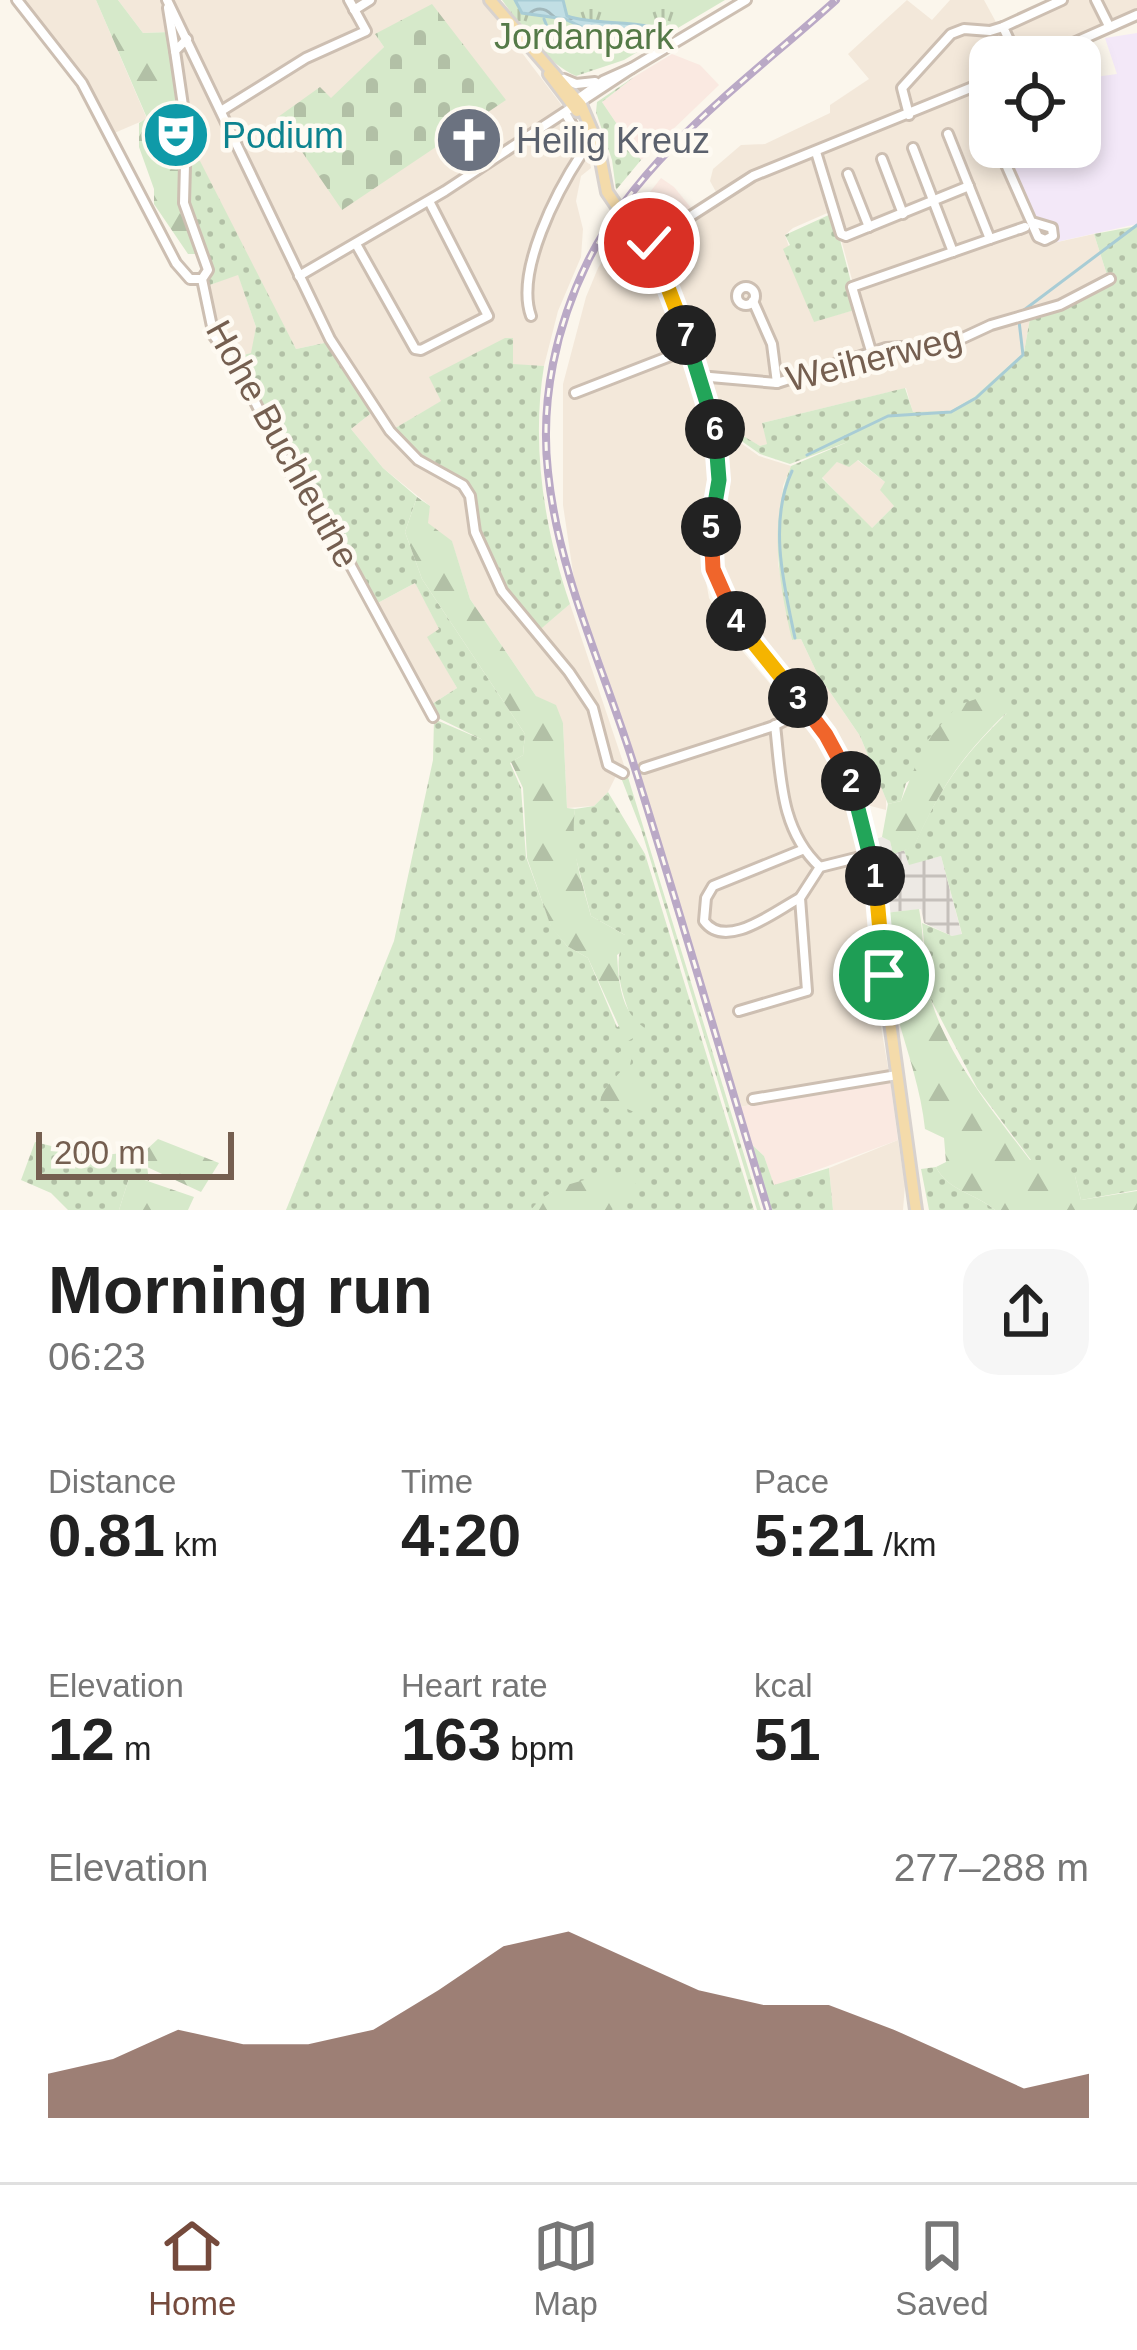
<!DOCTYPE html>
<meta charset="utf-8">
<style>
:root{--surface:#fff;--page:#f6f6f6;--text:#222;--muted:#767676;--line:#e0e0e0;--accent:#754a3c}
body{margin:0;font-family:Arial,sans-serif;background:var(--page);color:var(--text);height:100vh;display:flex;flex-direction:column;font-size:45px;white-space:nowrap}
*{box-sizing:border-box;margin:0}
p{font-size:39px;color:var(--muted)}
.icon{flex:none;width:66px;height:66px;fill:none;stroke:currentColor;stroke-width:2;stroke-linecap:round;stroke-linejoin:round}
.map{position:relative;height:1210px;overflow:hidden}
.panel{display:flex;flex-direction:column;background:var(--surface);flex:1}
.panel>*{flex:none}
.tools{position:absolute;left:969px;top:36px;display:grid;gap:24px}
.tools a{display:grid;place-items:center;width:132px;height:132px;border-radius:24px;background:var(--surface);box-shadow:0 6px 18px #0003;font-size:60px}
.scale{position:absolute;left:36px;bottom:30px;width:198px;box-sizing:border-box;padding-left:12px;border:6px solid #755f50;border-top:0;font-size:33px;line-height:42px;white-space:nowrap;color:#755f50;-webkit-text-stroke:9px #fefaf2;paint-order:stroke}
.pin{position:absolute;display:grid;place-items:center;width:102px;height:102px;color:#fff;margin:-51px;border:6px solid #fff;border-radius:50%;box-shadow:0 3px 12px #0007}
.km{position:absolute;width:60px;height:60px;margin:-30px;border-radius:50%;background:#222;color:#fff;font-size:33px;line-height:60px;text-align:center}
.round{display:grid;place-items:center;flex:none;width:126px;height:126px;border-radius:36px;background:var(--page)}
.summary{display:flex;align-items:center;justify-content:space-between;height:204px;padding:0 48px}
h1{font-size:66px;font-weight:800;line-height:90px}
.stats{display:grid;grid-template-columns:repeat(3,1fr);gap:18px;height:204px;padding:12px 48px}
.stats div{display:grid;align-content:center}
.stats b{font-size:60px;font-weight:800}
.stats small{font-size:33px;font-weight:400}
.stats p{font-size:33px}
.chart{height:336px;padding:24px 48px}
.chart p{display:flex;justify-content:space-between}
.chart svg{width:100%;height:216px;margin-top:12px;fill:var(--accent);opacity:.7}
.tab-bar{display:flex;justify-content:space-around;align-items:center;height:168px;border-top:3px solid var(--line);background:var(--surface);font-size:33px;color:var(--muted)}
.tab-bar a{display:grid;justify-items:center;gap:6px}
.tab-bar .active{color:var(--accent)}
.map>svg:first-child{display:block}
.residential{fill:#f3e8da;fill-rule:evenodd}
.commercial{fill:#fae9e1}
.industrial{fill:url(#industrial-grid)}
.education{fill:#f3e8f8}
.grass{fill:url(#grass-dots);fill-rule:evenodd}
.forest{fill:url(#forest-firs)}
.cemetery{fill:url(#cemetery-stones)}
.park{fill:url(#park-tufts)}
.water{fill:url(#water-waves);stroke:#a8ccd5;stroke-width:3}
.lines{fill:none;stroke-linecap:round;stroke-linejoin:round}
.stream{stroke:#a8ccd5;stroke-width:3}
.minor-casing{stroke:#cdbfb2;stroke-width:14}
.major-casing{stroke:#d8d2ce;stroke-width:16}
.minor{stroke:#fff;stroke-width:8}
.major{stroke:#f4dbaa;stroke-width:10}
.rail-casing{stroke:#baa9c6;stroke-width:8}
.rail{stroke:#fefaf2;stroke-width:3;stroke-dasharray:9;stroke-linecap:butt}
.split-1-casing{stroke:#fff;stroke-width:24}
.split-2-casing{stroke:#fff;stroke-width:24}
.split-3-casing{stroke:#fff;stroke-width:24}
.split-4-casing{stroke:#fff;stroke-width:24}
.split-5-casing{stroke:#fff;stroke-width:24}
.split-6-casing{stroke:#fff;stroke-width:24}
.split-7-casing{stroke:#fff;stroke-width:24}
.split-8-casing{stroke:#fff;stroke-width:24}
.split-1{stroke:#f5b400;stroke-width:15}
.split-2{stroke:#22a559;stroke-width:15}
.split-3{stroke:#f0652b;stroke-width:15}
.split-4{stroke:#f5b400;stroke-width:15}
.split-5{stroke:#f0652b;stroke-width:15}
.split-6{stroke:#22a559;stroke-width:15}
.split-7{stroke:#22a559;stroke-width:15}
.split-8{stroke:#f5b400;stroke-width:15}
.labels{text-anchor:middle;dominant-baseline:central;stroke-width:9;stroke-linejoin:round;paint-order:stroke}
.park-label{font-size:36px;fill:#557a48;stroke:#fefaf2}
.culture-label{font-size:36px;fill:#0d838f;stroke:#fefaf2;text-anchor:start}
.worship-label{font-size:36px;fill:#5b616d;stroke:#fefaf2;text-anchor:start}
.street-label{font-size:36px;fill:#755f50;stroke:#fefaf2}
</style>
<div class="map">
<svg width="1137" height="1210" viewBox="0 0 1137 1210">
<defs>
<pattern id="industrial-grid" width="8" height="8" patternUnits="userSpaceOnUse" patternTransform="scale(3)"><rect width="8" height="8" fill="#ede9e4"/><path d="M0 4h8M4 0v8" fill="none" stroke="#c5c0bb"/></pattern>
<pattern id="grass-dots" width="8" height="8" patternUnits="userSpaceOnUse" patternTransform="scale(3)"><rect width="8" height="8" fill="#d6e9ca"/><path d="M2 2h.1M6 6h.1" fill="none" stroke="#b2c0a6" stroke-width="1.8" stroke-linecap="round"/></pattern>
<pattern id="forest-firs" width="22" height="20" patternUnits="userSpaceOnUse" patternTransform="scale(3)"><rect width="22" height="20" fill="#d6e9ca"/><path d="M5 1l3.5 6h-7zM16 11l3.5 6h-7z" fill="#b2c0a6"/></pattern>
<pattern id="cemetery-stones" width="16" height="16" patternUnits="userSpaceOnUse" patternTransform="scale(3)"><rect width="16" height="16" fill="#d6e9ca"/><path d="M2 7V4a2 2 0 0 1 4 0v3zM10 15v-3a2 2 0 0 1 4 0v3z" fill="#b2c0a6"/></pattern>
<pattern id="park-tufts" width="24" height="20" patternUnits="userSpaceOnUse" patternTransform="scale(3)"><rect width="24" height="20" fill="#d6e9ca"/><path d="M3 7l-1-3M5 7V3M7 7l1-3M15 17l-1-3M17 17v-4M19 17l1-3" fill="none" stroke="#b2c0a6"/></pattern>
<pattern id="water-waves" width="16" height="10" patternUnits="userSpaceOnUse" patternTransform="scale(3)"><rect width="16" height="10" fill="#c1dee4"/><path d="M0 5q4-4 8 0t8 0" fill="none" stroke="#a1b7bb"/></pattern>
</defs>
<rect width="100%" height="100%" fill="#fbf6ec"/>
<!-- residential -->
<g class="residential">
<path d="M20 0H96L147 119 112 134 84 82Z"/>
<path d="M118 0H365L352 9 364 31 223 109 329 342 296 349 250 264 175 163 164 127 165 114 180 110 169 32 143 33Z"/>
<path d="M374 0H482L566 111 427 200 300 273 224 112 368 31 357 10ZM376 35 506 100 278 117 331 99 384 47Z"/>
<path d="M907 0 932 20 950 0H984L1015 57H990V78L751 173 716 192 710 181 713 169 741 145 765 144 830 113V105L869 79 848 54Z"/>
<path d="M1067 0H1137V13L1038 57H1019L1005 28Z"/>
<path d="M990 83V147H1014L1038 237 1053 243 1094 234 1108 278 1031 313 1024 352 974 397 950 411 913 413 906 388 762 423 768 444 760 446 735 433 733 437 725 436 685 310 652 246 713 202 755 179 816 155 832 211 793 228 785 235 814 321 858 309 871 350 818 154Z"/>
<path d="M567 113 587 149 591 168 581 176 576 201 583 229 581 257 558 311 544 366 512 365 430 376 442 401 392 430 332 338 302 276Z"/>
<path d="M624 228 657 274 669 301 711 445 712 480 702 558 709 598 728 634 819 742 842 786 861 855 877 1004 890 1079 740 1107 634 760 575 586 563 505V384L586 297 598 268Z"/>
<path d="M238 274 256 327 252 353 232 358 215 335 207 286Z"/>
<path d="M374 411 388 432 452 478 469 497 501 592 533 635 570 604 626 771 618 772 608 792 594 806 567 808 563 723 536 696 470 599 452 542 427 523 430 506 383 468 351 429Z"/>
<path d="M724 439 738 441 759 456 791 466 783 486 778 563 792 640 801 639 817 673 860 736 886 799V810L867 805 833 733 747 628 728 598 721 577 716 538Z"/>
<path d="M857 460 885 482 894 506 871 529 822 477 837 462Z"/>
<path d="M415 583 440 630 428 637 457 688 429 706 374 605Z"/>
<path d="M898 1140 905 1185 903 1210H833L829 1168Z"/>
</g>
<!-- commercial -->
<g class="commercial">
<path d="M672 54 700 65 719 85 641 160 602 102 634 77Z"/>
<path d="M661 178 674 187 692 209 649 240 632 215Z"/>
<path d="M890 1079 898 1140 774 1186 764 1156 750 1143 740 1107Z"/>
</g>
<!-- industrial -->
<path class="industrial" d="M882 837 890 841 893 854 904 850 909 864 941 856 962 935 952 936 924 923 921 909 885 913 876 839Z"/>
<!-- education -->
<path class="education" d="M1137 33V224L1052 243 1055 232 1033 221 1005 159 1019 147H1080V79L1117 74 1105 38Z"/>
<!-- grass -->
<g class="grass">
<path d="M634 77 602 102 641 160 616 190 612 160 596 112 597 102Z"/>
<path d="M200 161 296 349 329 342 374 411 351 429 383 468 417 497 405 532 422 579 525 734 523 755 510 763 521 788 526 857 551 926 567 946 588 958 617 1027 632 1020C621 990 612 966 625 935L591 916 571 839 575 809 594 806 608 792 645 854 754 1210H611L620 1199 592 1179 551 1193 531 1210H286L394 941 433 760 434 719 483 740 434 716 429 706 457 688 427 637 439 629 415 583 374 605 320 506 294 476 232 358 251 353 256 327 238 275 207 286 208 259 188 217 186 162Z"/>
<path d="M833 213 858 309 814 322 783 249 790 245 785 235Z"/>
<path d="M1137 226V1190L1081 1200 1075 1176 1031 1160 977 1088 930 998 922 923 952 936 962 934 941 856 909 865 904 850 914 846C941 787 960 759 1007 713L906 783 901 801 888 804 860 736 817 673 801 639 792 640C779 584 768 521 791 466L850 441 790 464 760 454 733 435 740 434 760 446 767 444 762 423 905 388 913 412 950 411 974 397 1024 352 1031 313 1061 307 1108 278 1094 234ZM858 460 885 482 880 490 894 506 872 528 822 478 837 462 849 467Z"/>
<path d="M505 338H513V364L544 366C531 446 544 528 570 604L536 633C498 585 480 544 464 485L420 459 392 430 441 401 429 377Z"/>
<path d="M627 774 761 1210H757L641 829 620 775Z"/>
<path d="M35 1142 92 1156 145 1151 149 1181 130 1175 119 1210H68L51 1193 21 1180Z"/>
<path d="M750 1143 764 1156 774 1185 829 1168 833 1210H771Z"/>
<path d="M936 1167C948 1191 975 1193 995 1210H929L921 1169Z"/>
</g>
<!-- forest -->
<g class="forest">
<path d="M96 0H118L143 33 170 32 180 110 165 114C164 132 166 147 175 163L183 162 184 217 197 254H188L154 204V189L139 147V123L147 118Z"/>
<path d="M417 497 430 506 428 523 452 541 470 599 536 696 556 705 563 723 567 808 575 809C570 848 581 879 591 916L625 935 626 948 617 955C619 985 621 1014 648 1030L626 1042 588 958 567 946 551 927 527 858 523 788 511 762 523 755 525 734 422 579 405 532Z"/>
<path d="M985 696 1000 699 1007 712C960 758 941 787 914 847L893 854 890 841 882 837 888 804 901 801 925 743 958 705Z"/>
<path d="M919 909C925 937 921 965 929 993 946 1055 992 1110 1030 1160H1061L1075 1176 1081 1200 1137 1191V1210H995C975 1193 948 1191 936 1167L946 1162 944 1138 925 1129C921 1089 906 1048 895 1008 886 978 887 944 885 913Z"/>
<path d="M626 1051 632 1055 627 1081 648 1090 647 1100 640 1104 641 1111 634 1112 623 1107 615 1114 600 1103 602 1092 621 1071 619 1052Z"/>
<path d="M158 1139 219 1163 201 1192 147 1167 145 1151Z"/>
<path d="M630 1170 636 1183 612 1210H531C551 1182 599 1177 630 1170Z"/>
<path d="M130 1175 194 1197 188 1210H119Z"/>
</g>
<!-- cemetery -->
<path class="cemetery" d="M432 4 506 100 342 210 278 117 320 87 331 98 384 47 375 34Z"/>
<!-- park -->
<path class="park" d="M502 0H725L624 60 576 76C545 62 522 27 502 0Z"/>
<!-- water -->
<path class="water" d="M515 0H563L567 16C595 25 623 20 651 27L606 39 565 19 522 13Z"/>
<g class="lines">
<!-- stream -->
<g class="stream">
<path d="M544 19 550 34"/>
<path d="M1024 310 1137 225"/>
<path d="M807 455 888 416 951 412 976 398 1023 355 1019 321"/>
<path d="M792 471C768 522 784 586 795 638"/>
</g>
<defs>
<g id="minor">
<path d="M17 0 82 83 176 263 190 279H202"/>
<path d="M167 0 330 339 390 431 418 460 463 485 470 496 475 532 502 591 569 672 593 708 608 765 623 773"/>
<path d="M1096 0 1109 26"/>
<path d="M168 8 175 51"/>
<path d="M354 10 370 0"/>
<path d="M187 39 175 51 186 126 184 203 208 270 202 279 214 336 239 370 293 477 319 507 433 717"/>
<path d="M1017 57 1003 27 1062 0"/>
<path d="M1042 57 1137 15"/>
<path d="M564 79 576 84 595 82"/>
<path d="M575 101 603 81 632 68 746 0"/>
<path d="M221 111 306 58 366 31 349 0"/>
<path d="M909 115 902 88 951 34 964 29 990 31 1003 27"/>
<path d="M1016 147 1003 158 1038 237 1045 240 1053 236 1052 228 1032 222"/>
<path d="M913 148 953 252"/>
<path d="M816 152 841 234 846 236 969 186"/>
<path d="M882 159 903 214"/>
<path d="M848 174 869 227"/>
<path d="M990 239 1025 227 1020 229"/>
<path d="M356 244 415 349 421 350 488 316 429 201"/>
<path d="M644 246 753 176 990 80"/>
<path d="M299 276 445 191 632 68"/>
<circle cx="746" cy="296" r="9"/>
<path d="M753 301 772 344 777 383"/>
<path d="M531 316C515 271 557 191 582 153L577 133 565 113"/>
<path d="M871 351 852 287 990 239 948 134"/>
<path d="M699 376 777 383 886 348 950 344 991 325 1060 305 1110 279"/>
<path d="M575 393 691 348"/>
<path d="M775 725C781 777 780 830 820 867"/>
<path d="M644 768 771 727 807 710"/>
<path d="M800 898C775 911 726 951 704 921L706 898 713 886 802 850"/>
<path d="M739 1011 807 991 800 898 820 867 872 854"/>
<path d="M753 1099 897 1075"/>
</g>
<g id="major">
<path d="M490 0 581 105 598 145 607 192 662 272 675 300 717 437 719 480 711 535 718 584 741 630 826 735 842 762 860 805 872 854 890 1022 916 1210"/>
<path d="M549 74 577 111"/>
</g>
</defs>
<!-- minor casing -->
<use href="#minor" class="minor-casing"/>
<!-- major casing -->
<use href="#major" class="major-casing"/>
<!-- minor -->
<use href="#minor" class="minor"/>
<!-- major -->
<use href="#major" class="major"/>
<defs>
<path id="rail" d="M768 1210C723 1060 679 909 632 759 602 665 558 571 548 472 540 400 556 326 588 261 641 154 749 79 836 0"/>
</defs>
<!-- rail casing -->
<use href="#rail" class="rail-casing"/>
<!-- rail -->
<use href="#rail" class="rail"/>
</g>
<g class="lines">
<defs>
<path id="split-1" d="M875 876 884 975"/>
<path id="split-2" d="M851 781 875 876"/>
<path id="split-3" d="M798 698 826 735 851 781"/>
<path id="split-4" d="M736 621 798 698"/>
<path id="split-5" d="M711 527 713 569 736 621"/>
<path id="split-6" d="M711 527 719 480 715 429"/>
<path id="split-7" d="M686 335 715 429"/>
<path id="split-8" d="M649 243 644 246 662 272 686 335"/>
</defs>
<!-- split-1 casing -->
<use href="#split-1" class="split-1-casing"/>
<!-- split-2 casing -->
<use href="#split-2" class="split-2-casing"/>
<!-- split-3 casing -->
<use href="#split-3" class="split-3-casing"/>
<!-- split-4 casing -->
<use href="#split-4" class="split-4-casing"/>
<!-- split-5 casing -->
<use href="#split-5" class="split-5-casing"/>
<!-- split-6 casing -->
<use href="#split-6" class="split-6-casing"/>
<!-- split-7 casing -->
<use href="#split-7" class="split-7-casing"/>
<!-- split-8 casing -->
<use href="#split-8" class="split-8-casing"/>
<!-- split-1 -->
<use href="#split-1" class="split-1"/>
<!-- split-2 -->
<use href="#split-2" class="split-2"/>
<!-- split-3 -->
<use href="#split-3" class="split-3"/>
<!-- split-4 -->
<use href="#split-4" class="split-4"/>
<!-- split-5 -->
<use href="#split-5" class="split-5"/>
<!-- split-6 -->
<use href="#split-6" class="split-6"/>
<!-- split-7 -->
<use href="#split-7" class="split-7"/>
<!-- split-8 -->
<use href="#split-8" class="split-8"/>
</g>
<!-- icons -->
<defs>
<symbol id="theatre-disc" viewBox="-11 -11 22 22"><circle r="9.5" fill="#0f9aa8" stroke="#fefaf2"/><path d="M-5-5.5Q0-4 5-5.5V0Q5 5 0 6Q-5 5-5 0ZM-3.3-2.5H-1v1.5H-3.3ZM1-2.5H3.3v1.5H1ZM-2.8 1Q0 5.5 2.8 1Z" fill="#fff"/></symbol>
<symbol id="church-disc" viewBox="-11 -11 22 22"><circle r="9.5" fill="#6b7280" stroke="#fefaf2"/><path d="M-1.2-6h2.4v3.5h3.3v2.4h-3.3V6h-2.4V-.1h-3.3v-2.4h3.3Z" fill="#fff"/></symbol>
</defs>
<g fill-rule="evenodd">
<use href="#theatre-disc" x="138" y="97" width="76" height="76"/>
<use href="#church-disc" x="431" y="102" width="76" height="76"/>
</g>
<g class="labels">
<!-- park labels -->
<g class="park-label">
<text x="584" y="36">Jordanpark</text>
</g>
<!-- culture labels -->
<g class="culture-label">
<text x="222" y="135">Podium</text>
</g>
<!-- worship labels -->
<g class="worship-label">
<text x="516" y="140">Heilig Kreuz</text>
</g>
<!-- street labels -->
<g class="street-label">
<text transform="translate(874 358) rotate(-14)">Weiherweg</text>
<text transform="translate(283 444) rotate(61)">Hohe Buchleuthe</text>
</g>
</g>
</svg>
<div class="tools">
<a><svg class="icon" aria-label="locate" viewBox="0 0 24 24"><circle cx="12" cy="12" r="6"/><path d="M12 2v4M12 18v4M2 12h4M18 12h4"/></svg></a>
</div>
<div class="scale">200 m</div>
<div class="pin" style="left:884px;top:975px;background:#1e9e55"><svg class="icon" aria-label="arrive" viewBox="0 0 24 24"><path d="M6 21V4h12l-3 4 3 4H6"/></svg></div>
<div class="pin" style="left:649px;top:243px;background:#d93025"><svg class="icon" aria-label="check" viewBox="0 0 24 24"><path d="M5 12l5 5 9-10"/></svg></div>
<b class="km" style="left:875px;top:876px">1</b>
<b class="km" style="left:851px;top:781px">2</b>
<b class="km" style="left:798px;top:698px">3</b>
<b class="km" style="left:736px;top:621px">4</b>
<b class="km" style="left:711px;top:527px">5</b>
<b class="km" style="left:715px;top:429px">6</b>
<b class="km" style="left:686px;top:335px">7</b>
</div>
<section class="panel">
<div class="summary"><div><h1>Morning run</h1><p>06:23</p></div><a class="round"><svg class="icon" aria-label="share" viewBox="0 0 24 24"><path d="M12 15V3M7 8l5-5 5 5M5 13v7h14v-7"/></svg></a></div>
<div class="stats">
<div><p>Distance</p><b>0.81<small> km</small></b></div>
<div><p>Time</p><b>4:20</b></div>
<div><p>Pace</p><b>5:21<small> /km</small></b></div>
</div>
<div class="stats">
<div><p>Elevation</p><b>12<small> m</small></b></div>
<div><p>Heart rate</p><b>163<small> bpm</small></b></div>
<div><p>kcal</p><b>51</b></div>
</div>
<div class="chart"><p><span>Elevation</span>277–288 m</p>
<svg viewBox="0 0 160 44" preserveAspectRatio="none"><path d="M0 44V35L10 32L20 26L30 29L40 29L50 26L60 18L70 9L80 6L90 12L100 18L110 21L120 21L130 26L140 32L150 38L160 35V44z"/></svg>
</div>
</section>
<nav class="tab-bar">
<a class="active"><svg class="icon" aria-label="home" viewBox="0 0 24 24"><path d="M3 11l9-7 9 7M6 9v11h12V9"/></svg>Home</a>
<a><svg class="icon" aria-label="map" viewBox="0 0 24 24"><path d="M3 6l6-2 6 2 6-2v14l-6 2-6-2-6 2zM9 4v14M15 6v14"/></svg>Map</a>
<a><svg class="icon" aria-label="saved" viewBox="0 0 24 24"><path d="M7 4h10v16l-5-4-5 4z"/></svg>Saved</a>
</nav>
